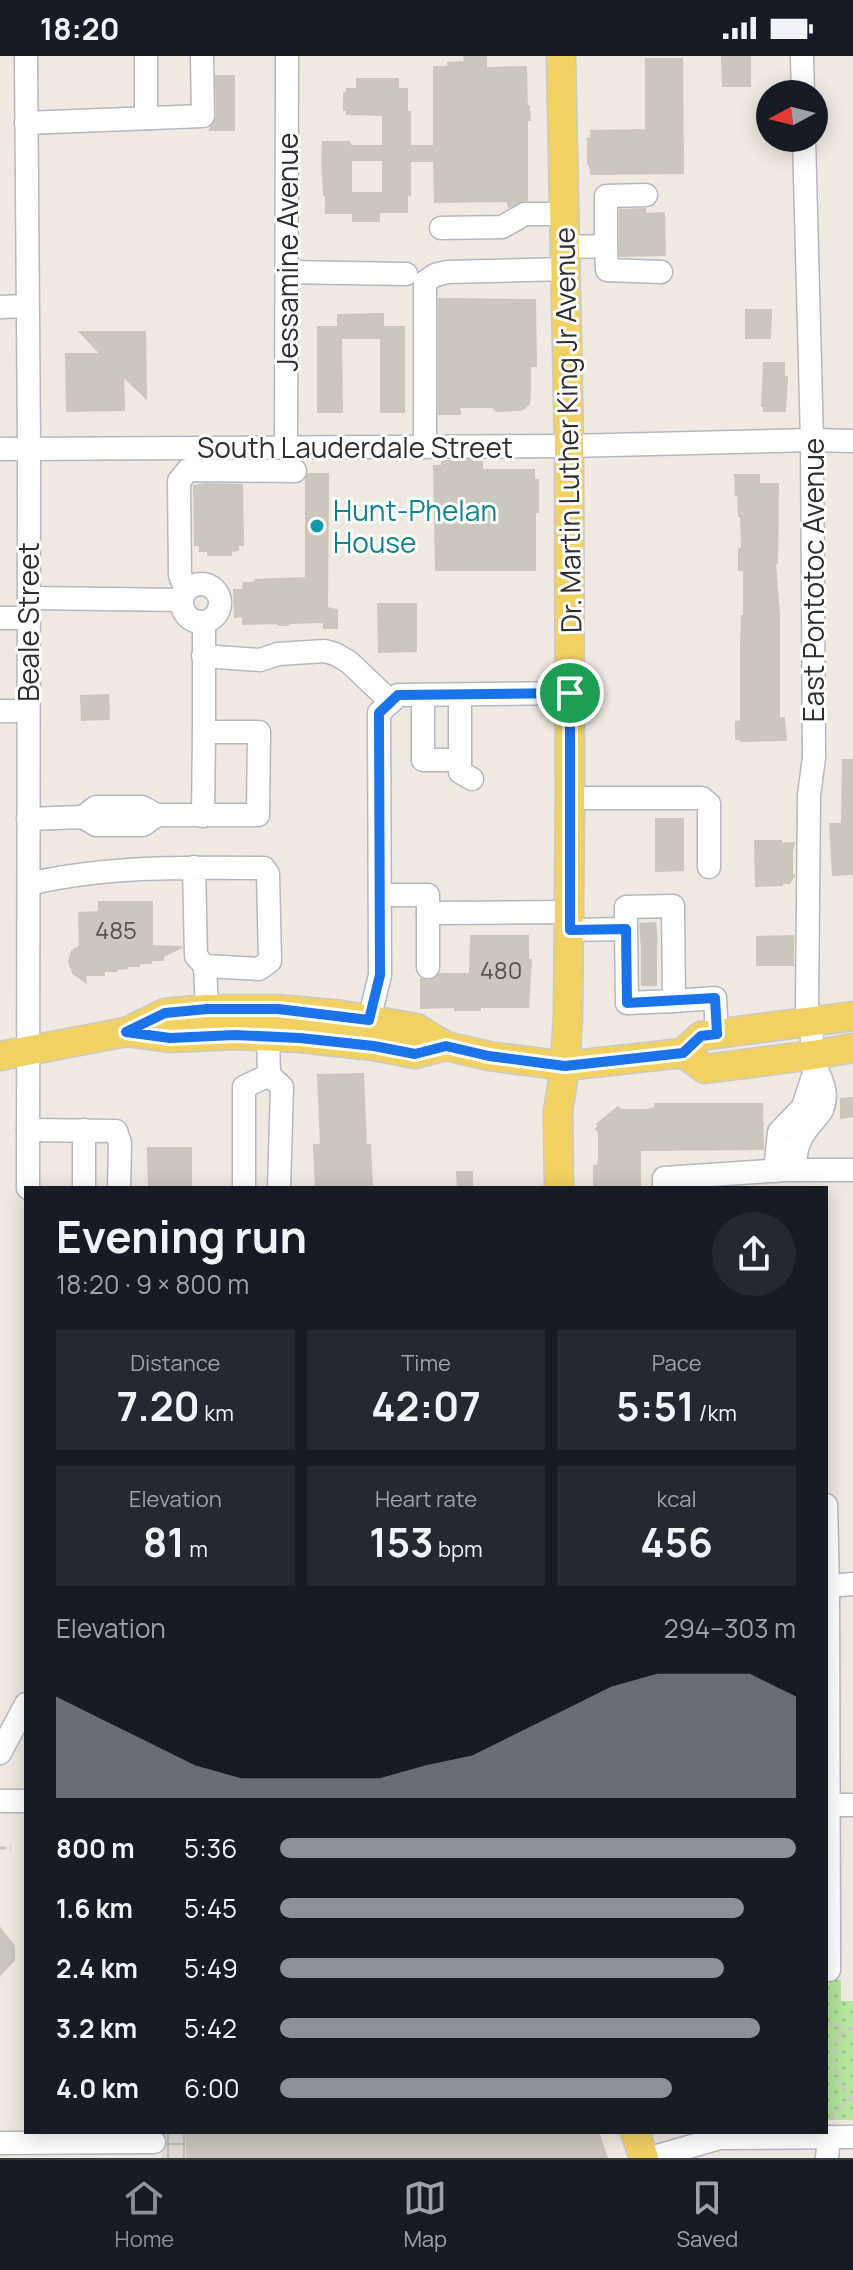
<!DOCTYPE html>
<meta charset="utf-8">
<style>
:root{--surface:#171b24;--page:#242831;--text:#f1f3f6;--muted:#9ea1a6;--line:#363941;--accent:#8c9099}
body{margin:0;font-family:Manrope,sans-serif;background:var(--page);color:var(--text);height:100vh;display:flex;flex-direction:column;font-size:30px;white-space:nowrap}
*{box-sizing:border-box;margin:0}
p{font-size:26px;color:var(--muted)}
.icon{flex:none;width:44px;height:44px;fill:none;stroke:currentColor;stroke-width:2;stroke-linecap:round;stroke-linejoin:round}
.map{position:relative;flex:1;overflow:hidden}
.side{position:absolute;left:24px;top:1130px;width:804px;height:948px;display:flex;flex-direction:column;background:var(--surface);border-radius:0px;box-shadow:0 4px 20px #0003}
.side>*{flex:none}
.needle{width:52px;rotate:263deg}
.buttons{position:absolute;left:756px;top:24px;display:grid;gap:16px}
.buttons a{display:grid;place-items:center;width:72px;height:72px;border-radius:50%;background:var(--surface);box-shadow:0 4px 20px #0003;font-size:40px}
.pin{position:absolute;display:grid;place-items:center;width:68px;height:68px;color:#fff;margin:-34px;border:4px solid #fff;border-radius:50%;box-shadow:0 2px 8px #0007}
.round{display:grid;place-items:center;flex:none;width:84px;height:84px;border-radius:42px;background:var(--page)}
.overview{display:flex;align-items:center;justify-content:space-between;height:136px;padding:0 32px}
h1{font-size:44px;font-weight:700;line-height:60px}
.figures{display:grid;grid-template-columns:repeat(3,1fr);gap:12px;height:136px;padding:8px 32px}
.figures div{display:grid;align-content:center;border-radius:0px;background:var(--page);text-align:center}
.figures b{font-size:40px;font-weight:700}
.figures small{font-size:22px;font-weight:400}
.figures p{font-size:22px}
.chart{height:224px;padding:16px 32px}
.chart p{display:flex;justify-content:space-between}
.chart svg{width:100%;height:144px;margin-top:8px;fill:var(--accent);opacity:.7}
ul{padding:0 32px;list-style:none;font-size:26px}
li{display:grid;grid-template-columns:128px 96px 1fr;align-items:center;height:60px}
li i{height:20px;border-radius:10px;background:var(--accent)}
.status{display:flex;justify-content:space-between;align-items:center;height:56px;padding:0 40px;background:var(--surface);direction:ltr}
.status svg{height:22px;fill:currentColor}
.tabs{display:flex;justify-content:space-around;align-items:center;height:112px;border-top:2px solid var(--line);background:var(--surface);font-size:22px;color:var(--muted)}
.tabs a{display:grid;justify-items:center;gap:4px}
.tabs .active{color:var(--accent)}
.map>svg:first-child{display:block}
.park{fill:url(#park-dots)}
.plaza{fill:url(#plaza-grid)}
.building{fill:#cbc7bf;stroke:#cbc5ba;stroke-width:2;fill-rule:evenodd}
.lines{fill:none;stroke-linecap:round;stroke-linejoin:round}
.minor-tunnel{stroke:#c8c4bd;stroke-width:22;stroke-dasharray:22 11;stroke-linecap:butt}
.minor-casing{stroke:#b4b7c1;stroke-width:25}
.major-casing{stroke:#c9c9c9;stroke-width:31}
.path{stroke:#c9c9c9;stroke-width:3;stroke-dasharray:6 4;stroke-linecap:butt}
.minor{stroke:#fff;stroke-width:22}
.major{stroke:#f2d163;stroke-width:28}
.route-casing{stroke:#fff;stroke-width:16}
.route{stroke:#1a73e8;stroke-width:10}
.culture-dot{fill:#0f9aa8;stroke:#fff;stroke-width:3}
.labels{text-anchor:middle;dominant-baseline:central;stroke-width:6;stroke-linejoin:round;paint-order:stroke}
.number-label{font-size:24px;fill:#555452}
.street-label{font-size:28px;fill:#2e2e2e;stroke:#fff}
.culture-label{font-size:28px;fill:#0d838f;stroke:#fff;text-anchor:start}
</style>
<div class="status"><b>18:20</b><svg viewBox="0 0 49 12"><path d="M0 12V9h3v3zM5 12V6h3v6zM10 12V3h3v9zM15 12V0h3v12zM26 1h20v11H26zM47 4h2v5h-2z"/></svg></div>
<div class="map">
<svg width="853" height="2102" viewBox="0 0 853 2102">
<defs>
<pattern id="park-dots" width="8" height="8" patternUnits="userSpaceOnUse" patternTransform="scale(2)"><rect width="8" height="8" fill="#b6e59e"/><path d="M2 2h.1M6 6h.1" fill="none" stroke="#9dc588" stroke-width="1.8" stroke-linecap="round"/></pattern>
<pattern id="plaza-grid" width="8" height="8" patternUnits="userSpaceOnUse" patternTransform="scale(2)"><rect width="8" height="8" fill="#dfdcd8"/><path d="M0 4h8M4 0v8" fill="none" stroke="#c0bdba"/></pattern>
</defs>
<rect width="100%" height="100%" fill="#efe9e1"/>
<!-- park -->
<path class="park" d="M826 1924H841V1945H853V2064H826Z"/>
<!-- plaza -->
<rect class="plaza" x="162" y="2076" width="25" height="26"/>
<!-- building -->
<g class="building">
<path d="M464 0H486V12L526 11 527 51 529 50 530 64H527V144L509 151 507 145 435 146 434 105H410V139H407V156H379V165H353V157H326V139H324L322 104 323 86H349L351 90H383V59L347 58V54H344V37H347V33H357V23H398V33H407V56H410V90H434V11H449L448 7 465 6ZM351 104H383V137H351Z"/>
<path d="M722 0H750V30H723Z"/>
<path d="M646 3H682L683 117 591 118 590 109 588 108V83H591V75L646 74Z"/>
<path d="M216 20H234V74H210L217 61Z"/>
<path d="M645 153V158L664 157 665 199 620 200V154Z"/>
<path d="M439 243 535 244 536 310H530V333L529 347 525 352 519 354 496 355 493 351H459L460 358H439Z"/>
<path d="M746 254H771L770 282H746Z"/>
<path d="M383 258V271H404V356H381V282H341L342 356H318V271H338V259Z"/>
<path d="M80 276H145L146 342 123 320 124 354 67 355 66 298H101Z"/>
<path d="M764 307H784V321H787L785 355H764V350H762Z"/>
<path d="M472 404V406H482V414H534V424H538V456H535V514H436L434 410H442V405Z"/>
<path d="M308 418H328L327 552 337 554V572H324V566L290 567 288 569H279L277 567 243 568V560L235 561 234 534H243L244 527H255V524L306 522V423Z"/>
<path d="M735 419H759V428H778L777 507H775L779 559V663L784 662 786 684 741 685V683H736V666L741 665V594L742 560H744V514H739V493H742L741 460H739L738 439H736Z"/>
<path d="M204 428 242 429 243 489H238V494L231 495V499H208V495H200V489H195L194 430Z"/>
<path d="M378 548H416V595L379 596Z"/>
<path d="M108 639 109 663 82 664 81 640Z"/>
<path d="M843 704H853V767H842Z"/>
<path d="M656 763H683V814L656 815Z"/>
<path d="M830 768H853V818L833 819Z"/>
<path d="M755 785H781V788L794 787 792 795V818L794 820 789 827H782V829L756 830Z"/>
<path d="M99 846H152V890L182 891 163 900V904H151V907H139V910H127V912L115 913 116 915H104V919H85L86 926 73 917 69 905 72 895 80 890 79 857 99 856Z"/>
<path d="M471 880H528V904H531L528 951H480V954H455V951L421 952V923L429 925 440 918H470Z"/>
<path d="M793 880V909H757V881Z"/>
<path d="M363 1018 366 1089H370L372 1132H316L314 1089H321L318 1019Z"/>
<path d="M853 1042V1060L841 1062V1043Z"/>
<path d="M655 1048H762L763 1093 640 1094V1132H594V1110H598L599 1102V1076L596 1073 599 1070 597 1068 618 1051 621 1054H647L655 1052Z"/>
<path d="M148 1092H191V1132H149Z"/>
<path d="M457 1116H472V1132H458Z"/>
<path d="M0 1872 14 1890V1904L0 1919Z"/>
<path d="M187 2076H598L607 2102H187Z"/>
</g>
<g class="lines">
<!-- minor-tunnel -->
<g class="minor-tunnel">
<path d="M640 878 657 877"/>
<path d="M641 898H657"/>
<path d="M641 919H657"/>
</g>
<defs>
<g id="minor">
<path d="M26 0 29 393 28 1132"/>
<path d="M146 0V62"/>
<path d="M802 0 803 38"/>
<path d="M26 67 203 60 202 0"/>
<path d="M441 172 502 171 525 158H565"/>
<path d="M606 190V140L646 139"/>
<path d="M565 191 606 190 607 214 661 216"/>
<path d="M287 216 406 218"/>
<path d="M0 251 27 250"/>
<path d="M286 391 287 0"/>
<path d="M425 391V226L435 219 447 216 566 213"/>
<path d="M0 393 569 390 812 384 853 385"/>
<circle cx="201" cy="547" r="19"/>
<path d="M186 535 180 519 179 425 188 414 295 415"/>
<path d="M29 542 182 544"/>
<path d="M0 562H28"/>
<path d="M204 566V676"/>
<path d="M203 600 260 604 278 598 325 595 335 598 349 606 391 646"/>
<path d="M423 639V704H460V639"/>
<path d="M0 655H28"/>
<path d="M460 704V716L472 723"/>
<path d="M570 742H702L709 748V811"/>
<path d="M83 761 96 751H142L157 759H258L259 676H204L203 760"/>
<path d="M28 763 83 761 96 769H143L157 759"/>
<path d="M29 828C104 810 186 811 264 812L268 818 270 905 259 913 205 910 196 900 194 811"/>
<path d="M380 839H428V857L570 856"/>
<path d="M428 857V911"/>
<path d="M570 874 626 873V851L673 850 674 945 627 947 626 873"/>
<path d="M205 910 207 953"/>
<path d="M674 945 715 942 717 978"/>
<path d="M369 964 380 919 379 657 398 639 570 637"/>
<path d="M268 980 269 1019 282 1031 279 1132"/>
<path d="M28 1074 116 1075 120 1087 119 1132"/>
<path d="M795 1114C795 1095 798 1084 810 1069 814 1064 819 1059 822 1054 831 1031 816 1020 813 1000 811 982 813 967 807 950L809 739 814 702 812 384 804 82"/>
<path d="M775 1115 779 1076 803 1051 816 1011"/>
<path d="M84 1132V1074"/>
<path d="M244 1132V1031L269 1019"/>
<path d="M664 1132V1122L785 1114H853"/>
<path d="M826 1449 828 1530 829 1914H826"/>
<path d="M828 1530 853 1528"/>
<path d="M0 1697 26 1648"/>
<path d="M0 1745H26"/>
<path d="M826 1749H853"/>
<path d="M0 2087 154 2086"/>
<path d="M650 2102 720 2082 853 2081"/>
<path d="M827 2102 829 2081"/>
</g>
<g id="major">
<path d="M126 976 170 982 235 979 300 982 374 990 415 998 446 990"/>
<path d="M683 997 705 1013 813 999 853 992"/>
<path d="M0 1000 126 976 165 957 207 953H278L342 959 416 972 446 990 489 1000 565 1010 683 997 701 980 853 960"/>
<path d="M559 1132 558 1056 565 1010 568 960 570 742 569 390 561 0"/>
<path d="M635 2076 644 2102"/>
</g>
</defs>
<!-- minor casing -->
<use href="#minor" class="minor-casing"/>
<!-- major casing -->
<use href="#major" class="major-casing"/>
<!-- path -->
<g class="path">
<path d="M0 1792H11"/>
<path d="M826 1968 836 1969 844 1975"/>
<path d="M853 1971 841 1977C828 1997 837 2029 853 2045"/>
<path d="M832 2063 834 2058 849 2042"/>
</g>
<!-- minor -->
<use href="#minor" class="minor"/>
<!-- major -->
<use href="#major" class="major"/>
</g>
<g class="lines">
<defs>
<path id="route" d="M570 637V874L626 873 627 947 715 942 717 978 701 980 683 997 565 1010 489 1000 446 990 415 998 374 990 300 982 235 979 170 982 126 976 165 957 207 953H278L369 964 380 919 379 657 398 639Z"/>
</defs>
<!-- route casing -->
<use href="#route" class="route-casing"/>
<!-- route -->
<use href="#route" class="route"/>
</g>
<!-- markers -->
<circle class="culture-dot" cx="317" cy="470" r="8"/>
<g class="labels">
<!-- number labels -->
<g class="number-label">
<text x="116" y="873">485</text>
<text x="501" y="913">480</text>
</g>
<!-- street labels -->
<g class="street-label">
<text transform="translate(287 196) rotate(-90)">Jessamine Avenue</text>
<text transform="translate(567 374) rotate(-91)">Dr. Martin Luther King Jr Avenue</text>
<text x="355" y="391">South Lauderdale Street</text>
<text transform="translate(813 524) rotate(-90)">East Pontotoc Avenue</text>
<text transform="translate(28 566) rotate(-90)">Beale Street</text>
</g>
<!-- culture labels -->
<g class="culture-label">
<text x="333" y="454">Hunt-Phelan<tspan x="333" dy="32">House</tspan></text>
</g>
</g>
</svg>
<div class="buttons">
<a><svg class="needle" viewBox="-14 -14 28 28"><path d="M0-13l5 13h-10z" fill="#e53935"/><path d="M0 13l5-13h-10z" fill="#9ea1a6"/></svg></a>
</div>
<div class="pin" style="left:570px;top:637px;background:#1e9e55"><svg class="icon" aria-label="arrive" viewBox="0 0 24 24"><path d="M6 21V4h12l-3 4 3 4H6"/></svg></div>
<section class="side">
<div class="overview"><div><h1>Evening run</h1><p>18:20 · 9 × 800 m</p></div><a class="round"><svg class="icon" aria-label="share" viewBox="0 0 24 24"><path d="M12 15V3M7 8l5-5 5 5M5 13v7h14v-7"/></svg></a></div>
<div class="figures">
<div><p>Distance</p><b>7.20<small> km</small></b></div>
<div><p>Time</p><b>42:07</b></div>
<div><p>Pace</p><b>5:51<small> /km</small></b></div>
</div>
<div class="figures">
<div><p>Elevation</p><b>81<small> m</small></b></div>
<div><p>Heart rate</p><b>153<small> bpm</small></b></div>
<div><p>kcal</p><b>456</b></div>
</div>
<div class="chart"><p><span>Elevation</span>294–303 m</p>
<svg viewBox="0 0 160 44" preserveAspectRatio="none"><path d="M0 44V13L10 20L20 27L30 34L40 38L50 38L60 38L70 38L80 34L90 31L100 24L110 17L120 10L130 6L140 6L150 6L160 13V44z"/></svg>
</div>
<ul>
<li><b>800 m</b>5:36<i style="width:100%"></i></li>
<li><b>1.6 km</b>5:45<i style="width:90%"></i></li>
<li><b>2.4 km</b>5:49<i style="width:86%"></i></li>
<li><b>3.2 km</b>5:42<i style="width:93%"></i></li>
<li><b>4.0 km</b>6:00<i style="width:76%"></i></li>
</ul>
</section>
</div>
<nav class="tabs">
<a class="active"><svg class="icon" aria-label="home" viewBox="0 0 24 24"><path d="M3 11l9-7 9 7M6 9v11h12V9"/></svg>Home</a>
<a><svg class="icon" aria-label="map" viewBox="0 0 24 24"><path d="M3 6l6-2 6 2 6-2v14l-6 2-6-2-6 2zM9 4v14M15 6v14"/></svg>Map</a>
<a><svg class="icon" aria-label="saved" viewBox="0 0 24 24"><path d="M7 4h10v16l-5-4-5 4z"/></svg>Saved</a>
</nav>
